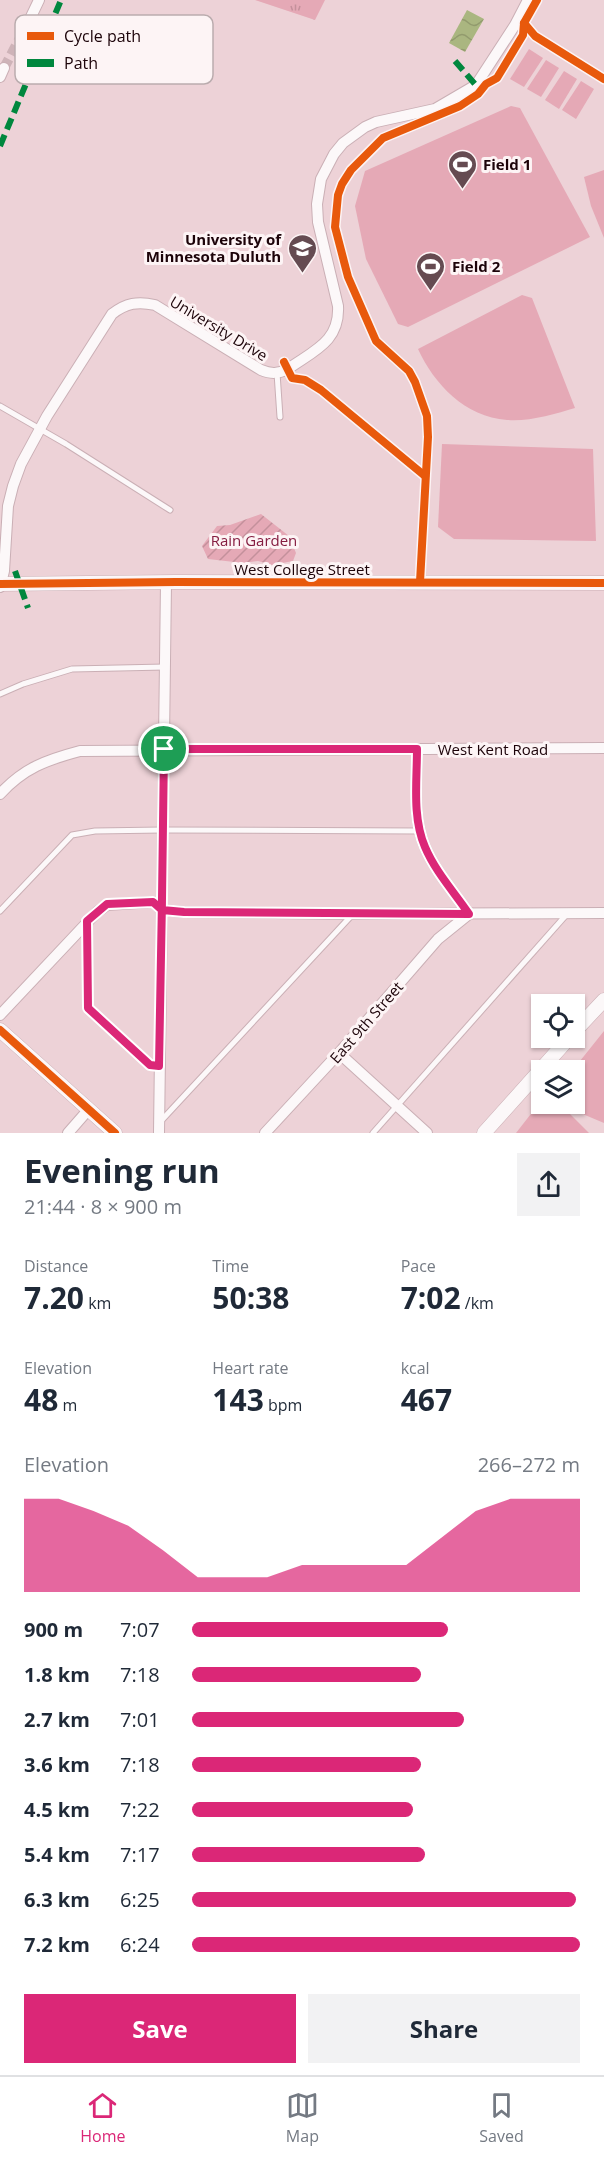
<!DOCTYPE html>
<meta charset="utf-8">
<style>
:root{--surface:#fff;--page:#f2f2f3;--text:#1f2937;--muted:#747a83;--line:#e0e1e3;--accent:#db2777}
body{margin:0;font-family:"Open Sans",sans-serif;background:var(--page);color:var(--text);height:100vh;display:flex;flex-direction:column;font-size:22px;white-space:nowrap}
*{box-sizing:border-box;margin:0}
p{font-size:20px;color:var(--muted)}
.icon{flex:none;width:33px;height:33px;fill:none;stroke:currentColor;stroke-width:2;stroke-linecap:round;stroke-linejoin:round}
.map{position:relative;height:1133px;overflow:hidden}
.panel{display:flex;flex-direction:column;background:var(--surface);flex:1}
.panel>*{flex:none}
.fabs{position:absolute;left:531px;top:994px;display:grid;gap:12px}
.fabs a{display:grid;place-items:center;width:54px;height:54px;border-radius:0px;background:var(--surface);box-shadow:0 2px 4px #0004;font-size:30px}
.pin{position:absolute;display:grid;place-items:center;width:51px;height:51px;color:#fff;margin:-26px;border:3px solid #fff;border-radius:50%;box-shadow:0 2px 6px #0007}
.round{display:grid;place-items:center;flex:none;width:63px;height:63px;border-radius:0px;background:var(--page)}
.headline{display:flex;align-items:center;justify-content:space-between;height:102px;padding:0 24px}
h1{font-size:33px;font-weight:700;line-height:45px}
.stats{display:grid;grid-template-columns:repeat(3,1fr);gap:9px;height:102px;padding:6px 24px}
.stats div{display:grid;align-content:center}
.stats b{font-size:30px;font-weight:700}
.stats small{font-size:16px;font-weight:400}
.stats p{font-size:16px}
.chart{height:168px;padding:12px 24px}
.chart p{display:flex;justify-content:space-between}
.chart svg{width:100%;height:108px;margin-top:6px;fill:var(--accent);opacity:.7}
.primary-button{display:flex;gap:12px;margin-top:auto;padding:12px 24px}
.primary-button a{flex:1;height:69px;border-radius:0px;background:var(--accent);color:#fff;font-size:24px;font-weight:700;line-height:69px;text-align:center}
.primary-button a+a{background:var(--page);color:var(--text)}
ul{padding:0 24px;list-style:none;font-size:20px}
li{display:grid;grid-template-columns:96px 72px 1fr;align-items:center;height:45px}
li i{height:15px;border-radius:8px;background:var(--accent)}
.tabs{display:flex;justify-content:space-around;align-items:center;height:84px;border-top:2px solid var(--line);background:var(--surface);font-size:16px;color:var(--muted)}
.tabs a{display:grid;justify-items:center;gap:3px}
.tabs .active{color:var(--accent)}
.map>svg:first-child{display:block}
.grass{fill:#e5a9b6}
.park{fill:url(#park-tufts)}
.garden{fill:url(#garden-furrows)}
.water{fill:url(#water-waves)}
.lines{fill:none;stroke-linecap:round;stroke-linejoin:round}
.minor-tunnel{stroke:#ceb3b8;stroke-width:10;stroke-dasharray:10 5;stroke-linecap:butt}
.service-casing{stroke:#caafb5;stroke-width:7}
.minor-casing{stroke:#caafb5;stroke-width:12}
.tertiary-casing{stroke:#caafb5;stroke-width:15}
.service{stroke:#fcf8f9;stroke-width:5}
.minor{stroke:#fcf8f9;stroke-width:10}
.tertiary{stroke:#fcf8f9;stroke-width:14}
.quiet{stroke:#00873e;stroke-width:6;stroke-dasharray:12 6;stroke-linecap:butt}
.cycleway-casing{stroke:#fdf4f5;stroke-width:11}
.cycleway{stroke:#e8590c;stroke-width:8}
.route-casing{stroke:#fff;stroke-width:12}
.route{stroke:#db2777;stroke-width:8}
.labels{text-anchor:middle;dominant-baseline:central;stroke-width:6;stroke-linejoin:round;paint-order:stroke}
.poi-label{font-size:15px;font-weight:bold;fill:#1c0309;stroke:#fdf4f5;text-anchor:start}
.street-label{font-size:15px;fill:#1c0309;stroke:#fdf4f5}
.park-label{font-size:15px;fill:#851d41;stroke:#fdf4f5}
.key{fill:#fdf4f5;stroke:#baacae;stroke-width:1.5}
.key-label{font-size:16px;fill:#1c0309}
</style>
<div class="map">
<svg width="604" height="1133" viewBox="0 0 604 1133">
<defs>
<pattern id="park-tufts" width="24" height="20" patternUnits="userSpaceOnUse" patternTransform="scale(1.5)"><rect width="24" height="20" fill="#e5a9b6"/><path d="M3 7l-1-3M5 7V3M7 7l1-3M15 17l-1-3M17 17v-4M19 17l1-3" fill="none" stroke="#c4909b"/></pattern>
<pattern id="garden-furrows" width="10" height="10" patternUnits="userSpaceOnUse" patternTransform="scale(1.5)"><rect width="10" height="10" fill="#e5a9b6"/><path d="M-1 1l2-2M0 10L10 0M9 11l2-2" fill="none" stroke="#c4909b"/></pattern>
<pattern id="water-waves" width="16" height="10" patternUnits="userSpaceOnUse" patternTransform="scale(1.5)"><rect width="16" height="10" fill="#aab680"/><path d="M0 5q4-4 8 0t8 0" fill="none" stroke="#929b6d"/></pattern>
</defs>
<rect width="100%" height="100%" fill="#edd2d7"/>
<!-- grass -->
<g class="grass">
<path d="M529 49 543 58 524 87 510 79Z"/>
<path d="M546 60 559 68 541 97 527 89Z"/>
<path d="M564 71 577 79 559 109 545 100Z"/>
<path d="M581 81 594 89 576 119 562 110Z"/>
<path d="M511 106 520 108 590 237 408 327 398 324 366 259 355 206 365 171Z"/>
<path d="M604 170V238L591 206 584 177Z"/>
<path d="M522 295 532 298 575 408C555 414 528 422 507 420 465 417 434 384 418 349Z"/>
<path d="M442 444 593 449 596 541 454 539 438 527Z"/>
<path d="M604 1031V1123L585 1115 568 1104H574V1071H572Z"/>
<path d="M541 1101 542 1104H560L589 1133H516Z"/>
</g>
<!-- park -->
<path class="park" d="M255 0H325L315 20Z"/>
<!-- garden -->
<path class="garden" d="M261 514 289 536 296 553 293 561 272 565 258 561 243 563 208 559 202 546 217 526 230 525Z"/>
<!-- water -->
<path class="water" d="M467 10 484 19 465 52 449 43Z"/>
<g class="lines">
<!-- minor-tunnel -->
<path class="minor-tunnel" d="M4 68 29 21"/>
<defs>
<g id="service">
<path d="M277 373 280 417"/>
<path d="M0 406 66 444 170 510"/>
<path d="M0 694 23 684 72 669 165 667"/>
<path d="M0 911 72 835 95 831 162 830 419 831"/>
<path d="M87 925 88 1008 150 1065 159 1066"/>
<path d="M160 1122 352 915"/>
<path d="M373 1133 567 914"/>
</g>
<g id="minor">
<path d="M29 21 39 0"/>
<path d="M0 77 4 68"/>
<path d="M0 587 4 571 8 506 13 486 21 464 47 416 112 314C126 303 138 301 155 305L261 370C271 374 278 374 288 369 313 351 340 342 338 306L318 222 317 204 321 179 334 154 343 143 365 127 376 122 435 109 476 85 515 25 528 0"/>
<path d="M0 794C24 768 46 760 80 751L604 748"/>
<path d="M0 1015 97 912 107 905 153 902 162 910 184 912 353 914 604 913"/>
<path d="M339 1053 427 1133"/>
<path d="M68 1133 89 1109"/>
<path d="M159 1133 166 583"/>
<path d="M265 1133 339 1053 438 939 469 914C454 892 435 871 425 847 412 817 417 781 417 749"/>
</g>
<g id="tertiary">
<path d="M0 584 176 582 604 583"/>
<path d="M0 1030 115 1133"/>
<path d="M574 1032 604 1000"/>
<path d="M484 1133 569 1038"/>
</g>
</defs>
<!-- service casing -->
<use href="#service" class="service-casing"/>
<!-- minor casing -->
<use href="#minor" class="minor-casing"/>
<!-- tertiary casing -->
<use href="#tertiary" class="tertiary-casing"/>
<!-- service -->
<use href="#service" class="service"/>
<!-- minor -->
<use href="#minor" class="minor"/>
<!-- tertiary -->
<use href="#tertiary" class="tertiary"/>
<!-- quiet -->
<g class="quiet">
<path d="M455 61 481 91"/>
<path d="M0 146 61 0"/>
<path d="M15 571 28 608"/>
</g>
<defs>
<g id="cycleway">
<path d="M524 23 535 36 604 79"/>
<path d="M284 362 292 378 305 380 321 390 425 476"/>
<path d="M420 582 428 437 427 416 415 382 409 371 376 341 348 277 335 227 338 195 342 184 351 170 383 138 460 106 478 94 486 84 497 78 523 35 524 23 537 0"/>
<path d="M0 584 176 582 604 583"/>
<path d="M0 1030 115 1133"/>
</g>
</defs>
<!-- cycleway casing -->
<use href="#cycleway" class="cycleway-casing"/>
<!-- cycleway -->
<use href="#cycleway" class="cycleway"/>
</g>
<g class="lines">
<defs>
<path id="route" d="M164 749C163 855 161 960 159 1066L150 1065 88 1008 87 921 107 904 153 902 162 910 184 912 469 914C454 892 435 871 425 847 412 817 417 781 417 749H164"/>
</defs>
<!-- route casing -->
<use href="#route" class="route-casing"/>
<!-- route -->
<use href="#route" class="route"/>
</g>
<!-- icons -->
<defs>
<symbol id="stadium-pin" viewBox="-11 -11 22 30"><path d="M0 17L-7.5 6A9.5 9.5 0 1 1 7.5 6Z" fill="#654b51" stroke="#fdf4f5"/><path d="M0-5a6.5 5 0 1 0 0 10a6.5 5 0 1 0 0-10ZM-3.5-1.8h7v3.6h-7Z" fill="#fff"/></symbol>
<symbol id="university-pin" viewBox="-11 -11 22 30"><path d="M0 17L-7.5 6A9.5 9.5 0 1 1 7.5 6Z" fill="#654b51" stroke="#fdf4f5"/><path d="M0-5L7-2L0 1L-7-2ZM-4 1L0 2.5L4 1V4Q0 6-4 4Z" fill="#fff"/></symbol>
</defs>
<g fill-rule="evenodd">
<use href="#stadium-pin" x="446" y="148" width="33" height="45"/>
<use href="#university-pin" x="286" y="232" width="33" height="45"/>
<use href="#stadium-pin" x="414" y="250" width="33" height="45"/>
</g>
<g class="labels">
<!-- poi labels -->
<g class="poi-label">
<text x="483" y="164">Field 1</text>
<text x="281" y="239" text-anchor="end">University of<tspan x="281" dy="17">Minnesota Duluth</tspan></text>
<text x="452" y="266">Field 2</text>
</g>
<!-- street labels -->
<g class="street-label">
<text transform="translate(219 328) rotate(31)">University Drive</text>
<text x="302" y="569">West College Street</text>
<text x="493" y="749">West Kent Road</text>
<text transform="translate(366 1022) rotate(-49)">East 9th Street</text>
</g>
<!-- park labels -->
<g class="park-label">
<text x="254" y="540">Rain Garden</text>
</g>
</g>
<!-- legend -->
<rect x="15" y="15" width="198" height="69" rx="9" class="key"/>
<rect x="27" y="32" width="27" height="8" fill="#e8590c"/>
<rect x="27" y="59" width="27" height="8" fill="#00873e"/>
<g class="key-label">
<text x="64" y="42">Cycle path</text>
<text x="64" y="69">Path</text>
</g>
</svg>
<div class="fabs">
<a><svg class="icon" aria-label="locate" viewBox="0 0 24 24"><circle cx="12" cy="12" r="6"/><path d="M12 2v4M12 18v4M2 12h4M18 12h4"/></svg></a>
<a><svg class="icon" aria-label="layers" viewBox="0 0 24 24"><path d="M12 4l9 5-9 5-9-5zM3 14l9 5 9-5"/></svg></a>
</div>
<div class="pin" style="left:164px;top:749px;background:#1e9e55"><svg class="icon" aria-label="arrive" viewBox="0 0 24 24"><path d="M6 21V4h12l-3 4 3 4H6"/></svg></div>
</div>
<section class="panel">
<div class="headline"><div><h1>Evening run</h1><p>21:44 · 8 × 900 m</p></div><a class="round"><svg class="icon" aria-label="share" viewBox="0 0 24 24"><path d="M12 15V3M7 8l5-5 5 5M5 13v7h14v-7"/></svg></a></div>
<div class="stats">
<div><p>Distance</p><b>7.20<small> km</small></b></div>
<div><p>Time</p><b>50:38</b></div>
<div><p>Pace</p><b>7:02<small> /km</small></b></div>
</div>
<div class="stats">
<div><p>Elevation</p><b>48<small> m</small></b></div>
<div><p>Heart rate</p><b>143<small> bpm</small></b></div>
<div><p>kcal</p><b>467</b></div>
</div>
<div class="chart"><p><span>Elevation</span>266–272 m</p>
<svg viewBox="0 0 160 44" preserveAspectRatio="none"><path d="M0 44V6L10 6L20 11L30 17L40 27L50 38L60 38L70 38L80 33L90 33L100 33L110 33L120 22L130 11L140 6L150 6L160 6V44z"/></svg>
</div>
<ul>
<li><b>900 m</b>7:07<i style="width:66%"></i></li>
<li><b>1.8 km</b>7:18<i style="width:59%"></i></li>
<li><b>2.7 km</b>7:01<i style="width:70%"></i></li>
<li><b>3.6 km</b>7:18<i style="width:59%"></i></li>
<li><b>4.5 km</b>7:22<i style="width:57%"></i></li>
<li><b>5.4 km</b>7:17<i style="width:60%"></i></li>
<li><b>6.3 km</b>6:25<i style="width:99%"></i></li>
<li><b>7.2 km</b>6:24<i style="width:100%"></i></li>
</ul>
<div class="primary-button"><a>Save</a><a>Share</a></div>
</section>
<nav class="tabs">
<a class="active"><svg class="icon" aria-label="home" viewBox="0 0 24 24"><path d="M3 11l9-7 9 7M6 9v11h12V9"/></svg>Home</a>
<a><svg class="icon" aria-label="map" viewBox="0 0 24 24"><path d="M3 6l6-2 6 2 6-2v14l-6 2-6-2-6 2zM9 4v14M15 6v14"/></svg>Map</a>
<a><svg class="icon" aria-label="saved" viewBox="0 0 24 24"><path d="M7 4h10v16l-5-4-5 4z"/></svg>Saved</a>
</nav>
